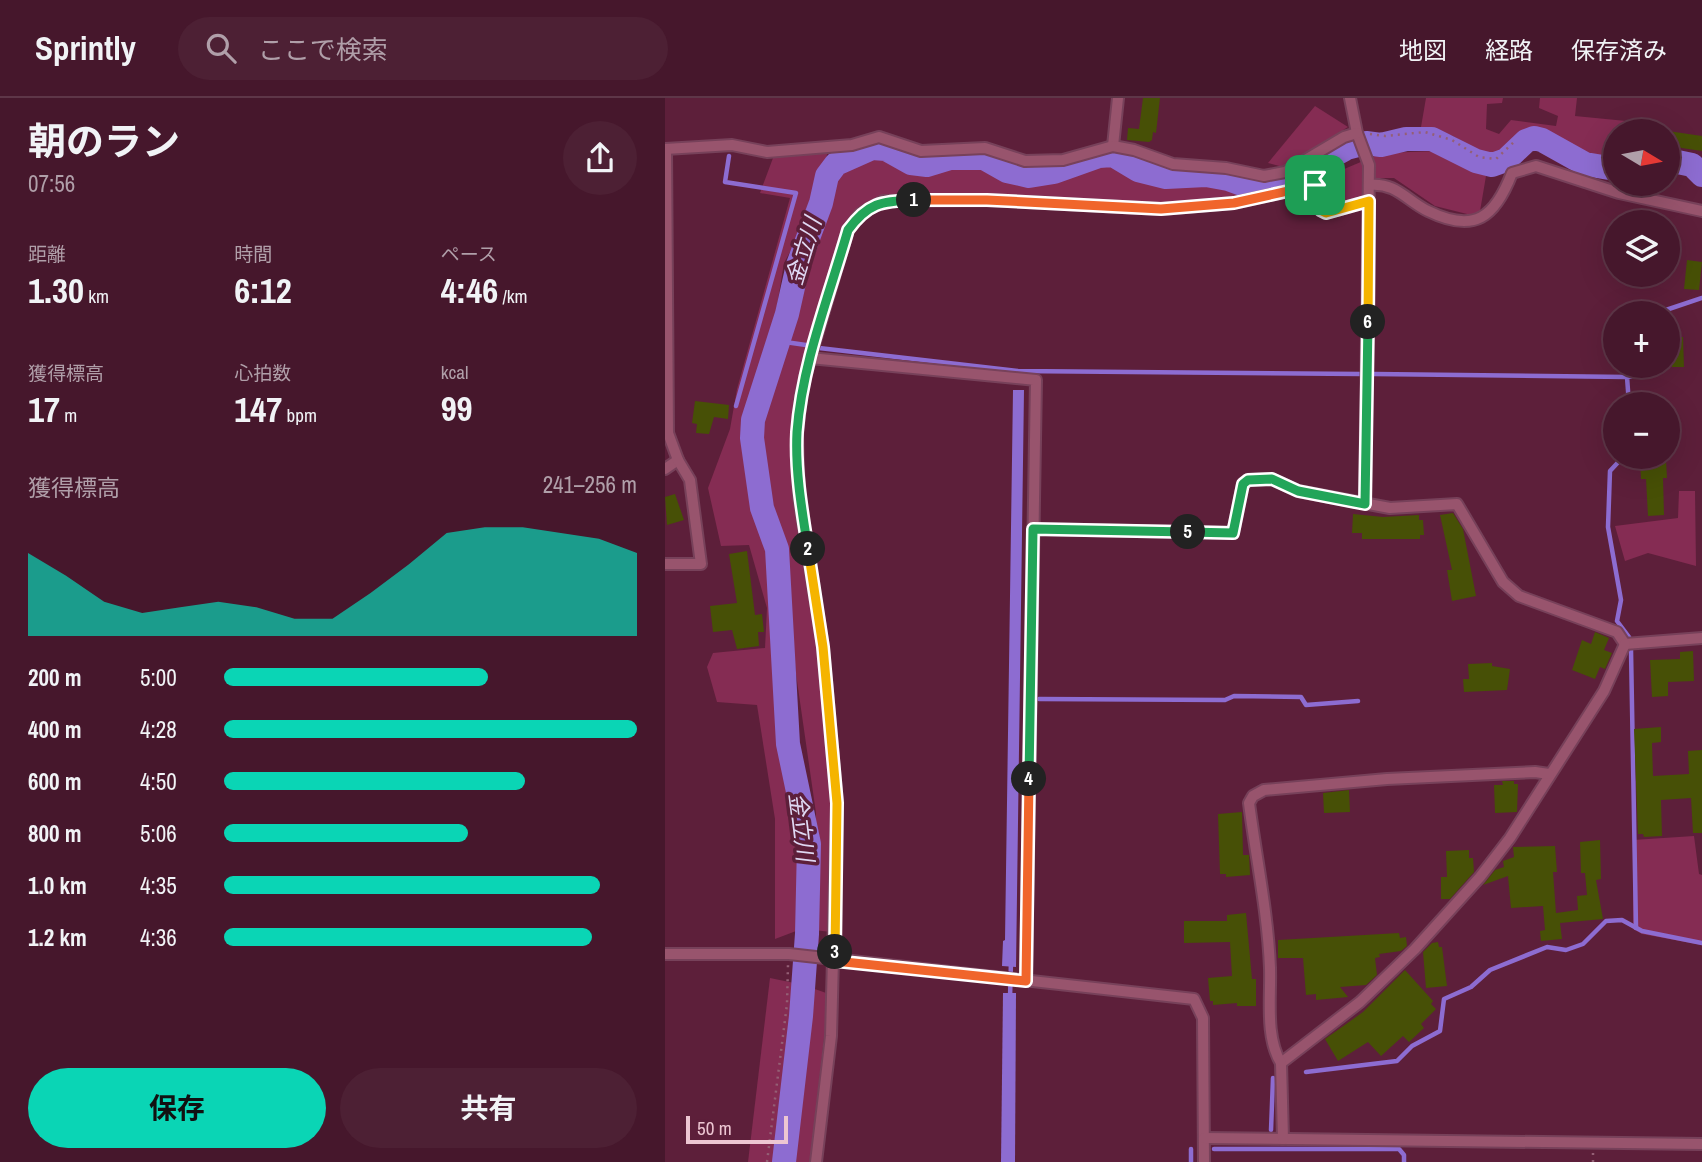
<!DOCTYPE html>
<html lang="ja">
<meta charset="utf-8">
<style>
:root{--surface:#46172c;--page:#4d2034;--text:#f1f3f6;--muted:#b09fa9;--line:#5e3648;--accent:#0ad5b5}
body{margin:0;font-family:"Archivo Narrow","Noto Sans JP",sans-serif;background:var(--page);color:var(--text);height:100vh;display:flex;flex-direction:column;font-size:26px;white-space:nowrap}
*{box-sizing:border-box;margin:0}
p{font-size:23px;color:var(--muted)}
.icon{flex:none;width:38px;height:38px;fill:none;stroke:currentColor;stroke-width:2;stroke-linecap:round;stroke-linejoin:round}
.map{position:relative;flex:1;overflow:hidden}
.sheet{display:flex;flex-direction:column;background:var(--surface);width:665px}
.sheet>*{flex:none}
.needle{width:46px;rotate:100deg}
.controls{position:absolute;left:938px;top:21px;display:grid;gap:14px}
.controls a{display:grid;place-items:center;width:77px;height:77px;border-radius:50%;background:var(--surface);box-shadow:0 7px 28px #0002,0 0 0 2px var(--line);font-size:35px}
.scale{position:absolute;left:21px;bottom:18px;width:102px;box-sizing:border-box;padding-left:7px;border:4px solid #edc6d2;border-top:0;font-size:19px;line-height:24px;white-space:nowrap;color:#edc6d2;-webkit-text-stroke:5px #5d1f3a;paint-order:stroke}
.pin{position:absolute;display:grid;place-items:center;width:60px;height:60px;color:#fff;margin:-30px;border-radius:14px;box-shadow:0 4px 10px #0006}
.km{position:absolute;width:35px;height:35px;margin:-18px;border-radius:50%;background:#222;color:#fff;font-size:19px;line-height:35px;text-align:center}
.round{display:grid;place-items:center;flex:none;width:74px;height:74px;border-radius:37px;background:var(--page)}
.overview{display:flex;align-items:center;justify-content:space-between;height:119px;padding:0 28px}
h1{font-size:38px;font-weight:700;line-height:52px}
.figures{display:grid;grid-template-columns:repeat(3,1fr);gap:10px;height:119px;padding:7px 28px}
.figures div{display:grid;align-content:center}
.figures b{font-size:35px;font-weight:700}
.figures small{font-size:19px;font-weight:400}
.figures p{font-size:19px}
.chart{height:196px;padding:14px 28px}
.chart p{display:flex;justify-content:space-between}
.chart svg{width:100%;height:126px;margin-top:7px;fill:var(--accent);opacity:.7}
.primary-button{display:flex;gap:14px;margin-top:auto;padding:14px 28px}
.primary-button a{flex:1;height:80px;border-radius:42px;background:var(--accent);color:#111;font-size:28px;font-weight:700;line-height:80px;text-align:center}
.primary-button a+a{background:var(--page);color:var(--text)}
ul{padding:0 28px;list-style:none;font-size:23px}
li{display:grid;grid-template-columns:112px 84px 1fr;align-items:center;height:52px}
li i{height:18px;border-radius:9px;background:var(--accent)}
header{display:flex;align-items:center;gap:42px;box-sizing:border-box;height:98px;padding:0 35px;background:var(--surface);border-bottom:2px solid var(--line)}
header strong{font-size:33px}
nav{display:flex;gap:38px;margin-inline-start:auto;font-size:24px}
.search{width:490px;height:63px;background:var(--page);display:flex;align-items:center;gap:18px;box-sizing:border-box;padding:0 24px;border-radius:38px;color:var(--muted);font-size:26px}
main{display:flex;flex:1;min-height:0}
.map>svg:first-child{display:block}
.green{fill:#852c53}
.water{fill:#8d6cd1}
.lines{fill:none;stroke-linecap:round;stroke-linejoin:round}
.stream{stroke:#8d6cd1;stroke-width:4.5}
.river{stroke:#8d6cd1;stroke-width:24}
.building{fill:#475006}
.street-casing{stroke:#77415a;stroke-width:14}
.path{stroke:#945f75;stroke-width:2.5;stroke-dasharray:2 5;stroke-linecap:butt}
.street{stroke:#98546d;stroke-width:10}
.split-1-casing{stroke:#fff;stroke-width:14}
.split-2-casing{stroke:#fff;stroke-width:14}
.split-3-casing{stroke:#fff;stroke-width:14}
.split-4-casing{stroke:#fff;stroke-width:14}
.split-5-casing{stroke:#fff;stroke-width:14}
.split-6-casing{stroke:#fff;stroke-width:14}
.split-7-casing{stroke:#fff;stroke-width:14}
.split-1{stroke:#f0652b;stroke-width:9}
.split-2{stroke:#22a559;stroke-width:9}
.split-3{stroke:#f5b400;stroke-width:9}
.split-4{stroke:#f0652b;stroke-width:9}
.split-5{stroke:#22a559;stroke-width:9}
.split-6{stroke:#22a559;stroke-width:9}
.split-7{stroke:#f5b400;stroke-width:9}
.labels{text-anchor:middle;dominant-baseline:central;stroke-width:7;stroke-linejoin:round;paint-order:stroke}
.water-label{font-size:23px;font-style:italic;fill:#dfd8f3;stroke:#5d1f3a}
</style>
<header>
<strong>Sprintly</strong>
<div class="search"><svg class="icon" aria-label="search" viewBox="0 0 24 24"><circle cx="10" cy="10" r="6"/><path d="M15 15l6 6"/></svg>ここで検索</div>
<nav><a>地図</a><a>経路</a><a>保存済み</a></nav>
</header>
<main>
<section class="sheet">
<div class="overview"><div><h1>朝のラン</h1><p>07:56</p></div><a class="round"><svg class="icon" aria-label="share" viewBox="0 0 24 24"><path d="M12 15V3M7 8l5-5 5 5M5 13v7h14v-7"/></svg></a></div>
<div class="figures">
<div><p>距離</p><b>1.30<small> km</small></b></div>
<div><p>時間</p><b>6:12</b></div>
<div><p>ペース</p><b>4:46<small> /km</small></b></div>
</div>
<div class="figures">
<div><p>獲得標高</p><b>17<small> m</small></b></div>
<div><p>心拍数</p><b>147<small> bpm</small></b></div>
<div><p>kcal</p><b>99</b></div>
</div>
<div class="chart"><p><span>獲得標高</span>241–256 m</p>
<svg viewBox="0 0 160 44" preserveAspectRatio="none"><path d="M0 44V15L10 23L20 32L30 36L40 34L50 32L60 34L70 38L80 38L90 29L100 19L110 8L120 6L130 6L140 8L150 10L160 15V44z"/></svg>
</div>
<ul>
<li><b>200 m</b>5:00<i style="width:64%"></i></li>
<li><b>400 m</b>4:28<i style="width:100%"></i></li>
<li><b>600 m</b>4:50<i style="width:73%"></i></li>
<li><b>800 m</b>5:06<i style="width:59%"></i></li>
<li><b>1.0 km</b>4:35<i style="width:91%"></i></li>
<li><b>1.2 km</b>4:36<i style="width:89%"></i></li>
</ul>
<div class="primary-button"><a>保存</a><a>共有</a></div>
</section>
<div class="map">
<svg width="1037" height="1064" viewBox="0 0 1037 1064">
<rect width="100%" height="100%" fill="#5d1f3a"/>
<!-- green -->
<g class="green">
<path d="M761 0H838L837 5 822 6 821 31 834 36 846 22 891 28 893 18 874 10 875 0H912L910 18 961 23 962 33H950V65C940 63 927 62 918 57 876 34 872 18 831 59L815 54 788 38 756 29Z"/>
<path d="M650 8 683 29 618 69 603 65Z"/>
<path d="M163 53 147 113 119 165 110 220 79 334 90 411 107 456V507L122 673 138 744 139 830 110 841V721L92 607 52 604 42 569 48 555 100 550 102 510 84 447 56 448 43 390 65 331 72 291 125 100 95 95 108 60Z"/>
<path d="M773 53 821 78 814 119 770 108 729 80H702L699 99 664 108 658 106V80L717 55Z"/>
<path d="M216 55 254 74 288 65 316 66 338 78 376 83 447 64 492 83H553L584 97 497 108 328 97 218 98 190 113 179 128 128 303 131 403 151 545 167 704 166 834 149 832 151 715 131 576 117 444 101 404 99 368 92 332 171 73Z"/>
<path d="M1014 393H1030L1031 468 983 455 960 463 950 428 1013 420Z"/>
<path d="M1029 738 1034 776 1037 777V847L977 836 968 831V742Z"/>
<path d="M105 880 134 886 114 1064H83Z"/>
<path d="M147 890 164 896 145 1064H126Z"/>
</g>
<!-- water -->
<g class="water">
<path d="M348 292H359L351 869 337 868 338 843 340 842Z"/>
<path d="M338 895H351L350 1064H336Z"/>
</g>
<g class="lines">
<!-- stream -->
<g class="stream">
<path d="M64 58 60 84 131 95 71 308"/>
<path d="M992 215 1037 200"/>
<path d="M113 243 141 247"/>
<path d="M154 250 353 273 696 276"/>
<path d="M709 276 962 279"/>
<path d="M964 306 962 279 972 278V268"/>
<path d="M958 359 945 373 943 429 956 502 952 523 964 539"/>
<path d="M966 552 971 830"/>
<path d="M374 601 560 602 569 598 636 599 641 607 693 603"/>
<path d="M345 900 346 863"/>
<path d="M641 974 732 963 747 948 775 933 779 901 806 889 825 872 882 849 901 852 918 846 941 823 957 822 977 833 1037 845"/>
<path d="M606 1032 608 980"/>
<path d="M549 1051H734L739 1057V1064"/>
<path d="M526 1064V1051"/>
</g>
<!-- river -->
<g class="river">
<path d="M1003 62 1027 67 1037 77"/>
<path d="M119 1064 136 918 142 836 144 746 123 646 112 451 97 410 87 340 88 322 122 216 133 167 156 105 162 78 171 66 207 50 221 51 246 65 262 67 285 60H319L342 73 364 78 389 74 434 58 448 57 473 72 501 79 541 77 563 81 588 90 611 89 682 50 701 45 716 47 741 41H767L811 63 827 67 841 62 861 43 869 40 877 42 920 66 950 71"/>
</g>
</g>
<!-- building -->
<g class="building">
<path d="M478 0H495L491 35 488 34 487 42 484 44 462 42 463 30 474 31Z"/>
<path d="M1003 33 1037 38V53L1003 48Z"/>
<path d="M1022 162 1037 164 1034 192 1019 191Z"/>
<path d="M1006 239H1018L1019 269H1007Z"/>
<path d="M30 303 64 307 63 321 49 319 44 336 31 335 32 326 27 325Z"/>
<path d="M975 359 1001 362 1002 380H998L999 417 983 418 981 381H976Z"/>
<path d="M10 396 19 422 2 427 0 399Z"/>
<path d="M788 415 798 431 811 498 787 503 782 472H787L775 417Z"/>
<path d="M688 416 718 419 754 417V422H758L759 437H755V441H697V435H687Z"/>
<path d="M82 453 90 517 97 516 99 534H93L94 548 72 551 67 532 48 534 45 508 72 505 64 456Z"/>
<path d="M930 534 944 540 939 552 947 555 940 571 935 569 930 581 907 572 917 542 926 546Z"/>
<path d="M1028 553 1029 583 1003 584V598L987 599 985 562 1015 561V554Z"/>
<path d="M827 565V568L845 571 842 592 799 594 798 581H804L803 566Z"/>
<path d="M996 629V644L987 645 988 678 1024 676 1023 653 1037 652V735H1028L1026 700 996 702 997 738 979 739 978 736H973L969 631Z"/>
<path d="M837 683H849V686H853L852 714 830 715 829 687H838Z"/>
<path d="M684 692 685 714 659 715 658 695Z"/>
<path d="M577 714 578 757H584L585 777 561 779V776H555L553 716Z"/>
<path d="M935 742 936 781 931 782 938 821 895 825 897 841 876 843 875 833 880 832 878 808 846 810 843 778 818 787 830 772 839 769 838 763 849 759 848 749 890 748 892 774H888L891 815 913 812 912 798 922 797 920 775H916L915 744Z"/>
<path d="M804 752V760H808L809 774 785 801H776V779H782L781 753Z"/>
<path d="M581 815 587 881H591V908H572V905L548 907V903H545L543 880 567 878 565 844 519 845V823H562V817Z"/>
<path d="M734 835 735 840 741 839 742 848 736 853 714 856 715 859 710 860 712 877 701 887 675 889 683 899 651 902V896L641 897 638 860H613V842Z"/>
<path d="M773 844 774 849H777L782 888 761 890 758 854 767 845Z"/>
<path d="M740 872 768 903 766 906 771 911 756 926 759 930 744 944 738 938 716 958 703 944 673 963 660 941 698 914Z"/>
</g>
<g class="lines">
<defs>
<g id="street">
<path d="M685 0 692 35 704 67 700 406"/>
<path d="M448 48 453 0"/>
<path d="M0 51 67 47 102 54 187 47 214 39 256 53 320 50 360 63 398 62 448 48 469 52 508 66 561 70 599 78 620 74 679 39 692 35"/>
<path d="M704 87C731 84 742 103 763 113 810 136 830 119 847 75L871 68 954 95 1037 113"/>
<path d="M145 260 183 132 195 116 218 103 322 102 496 111 569 105 651 87 655 112 661 115 704 103"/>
<path d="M0 371 13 362"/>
<path d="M368 431 568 435 578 386 583 382 607 381 633 393 725 410 792 406 838 484 854 498 952 534 960 546"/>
<path d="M0 466H36L25 382 13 362 3 335 1 52"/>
<path d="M960 546 1037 540"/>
<path d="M0 856H124L529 901 538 920 539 1064"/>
<path d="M616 965 695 904 750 851 815 779 845 740 939 593 960 546"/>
<path d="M539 1040 1037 1046"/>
<path d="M618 1041 616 965C600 939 606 900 605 870 603 816 591 759 584 705L588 698 599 692 722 681 870 674 884 676"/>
<path d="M151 1064 166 938 172 705 158 549 134 399 132 337 136 297 145 260 371 282 361 883"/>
</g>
</defs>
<!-- street casing -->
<use href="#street" class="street-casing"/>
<!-- path -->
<g class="path">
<path d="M705 36 720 38 760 34 787 42 814 59 831 61 851 42"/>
<path d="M102 1064 122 906 123 867"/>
<path d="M928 1064V1055"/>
</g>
<!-- street -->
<use href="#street" class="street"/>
</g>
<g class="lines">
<defs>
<path id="split-1" d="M249 102H322L496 111 569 105 650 87"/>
<path id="split-2" d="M143 451C137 413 130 373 132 334 137 266 164 198 183 132 203 105 216 103 249 102"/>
<path id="split-3" d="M143 451 158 549 172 705 170 854"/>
<path id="split-4" d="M170 854V863L361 883 364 681"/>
<path id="split-5" d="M364 681 368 431 523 434"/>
<path id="split-6" d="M523 434 568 435 578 386 583 382 607 381 633 393 700 406 703 224"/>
<path id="split-7" d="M650 87 655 112 661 115 704 103 703 224"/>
</defs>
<!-- split-1 casing -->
<use href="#split-1" class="split-1-casing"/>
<!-- split-2 casing -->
<use href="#split-2" class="split-2-casing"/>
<!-- split-3 casing -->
<use href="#split-3" class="split-3-casing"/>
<!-- split-4 casing -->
<use href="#split-4" class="split-4-casing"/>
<!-- split-5 casing -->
<use href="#split-5" class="split-5-casing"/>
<!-- split-6 casing -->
<use href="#split-6" class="split-6-casing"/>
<!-- split-7 casing -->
<use href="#split-7" class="split-7-casing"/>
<!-- split-1 -->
<use href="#split-1" class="split-1"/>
<!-- split-2 -->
<use href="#split-2" class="split-2"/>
<!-- split-3 -->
<use href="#split-3" class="split-3"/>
<!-- split-4 -->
<use href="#split-4" class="split-4"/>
<!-- split-5 -->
<use href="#split-5" class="split-5"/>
<!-- split-6 -->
<use href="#split-6" class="split-6"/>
<!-- split-7 -->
<use href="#split-7" class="split-7"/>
</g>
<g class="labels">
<!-- water labels -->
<g class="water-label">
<text transform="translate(138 153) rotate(-73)">金立川</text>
<text transform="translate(137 729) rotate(83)">金立川</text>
</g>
</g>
</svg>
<div class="controls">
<a><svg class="needle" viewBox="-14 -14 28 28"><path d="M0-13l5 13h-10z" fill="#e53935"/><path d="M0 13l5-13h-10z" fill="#b09fa9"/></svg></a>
<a><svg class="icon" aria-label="layers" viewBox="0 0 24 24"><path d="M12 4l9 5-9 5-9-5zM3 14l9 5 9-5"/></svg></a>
<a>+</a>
<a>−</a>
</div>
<div class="scale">50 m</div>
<div class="pin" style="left:650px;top:87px;background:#1e9e55"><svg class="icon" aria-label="arrive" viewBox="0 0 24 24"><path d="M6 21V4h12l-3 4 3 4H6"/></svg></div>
<b class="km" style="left:249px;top:102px">1</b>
<b class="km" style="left:143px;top:451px">2</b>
<b class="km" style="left:170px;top:854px">3</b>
<b class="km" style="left:364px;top:681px">4</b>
<b class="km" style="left:523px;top:434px">5</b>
<b class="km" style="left:703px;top:224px">6</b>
</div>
</main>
